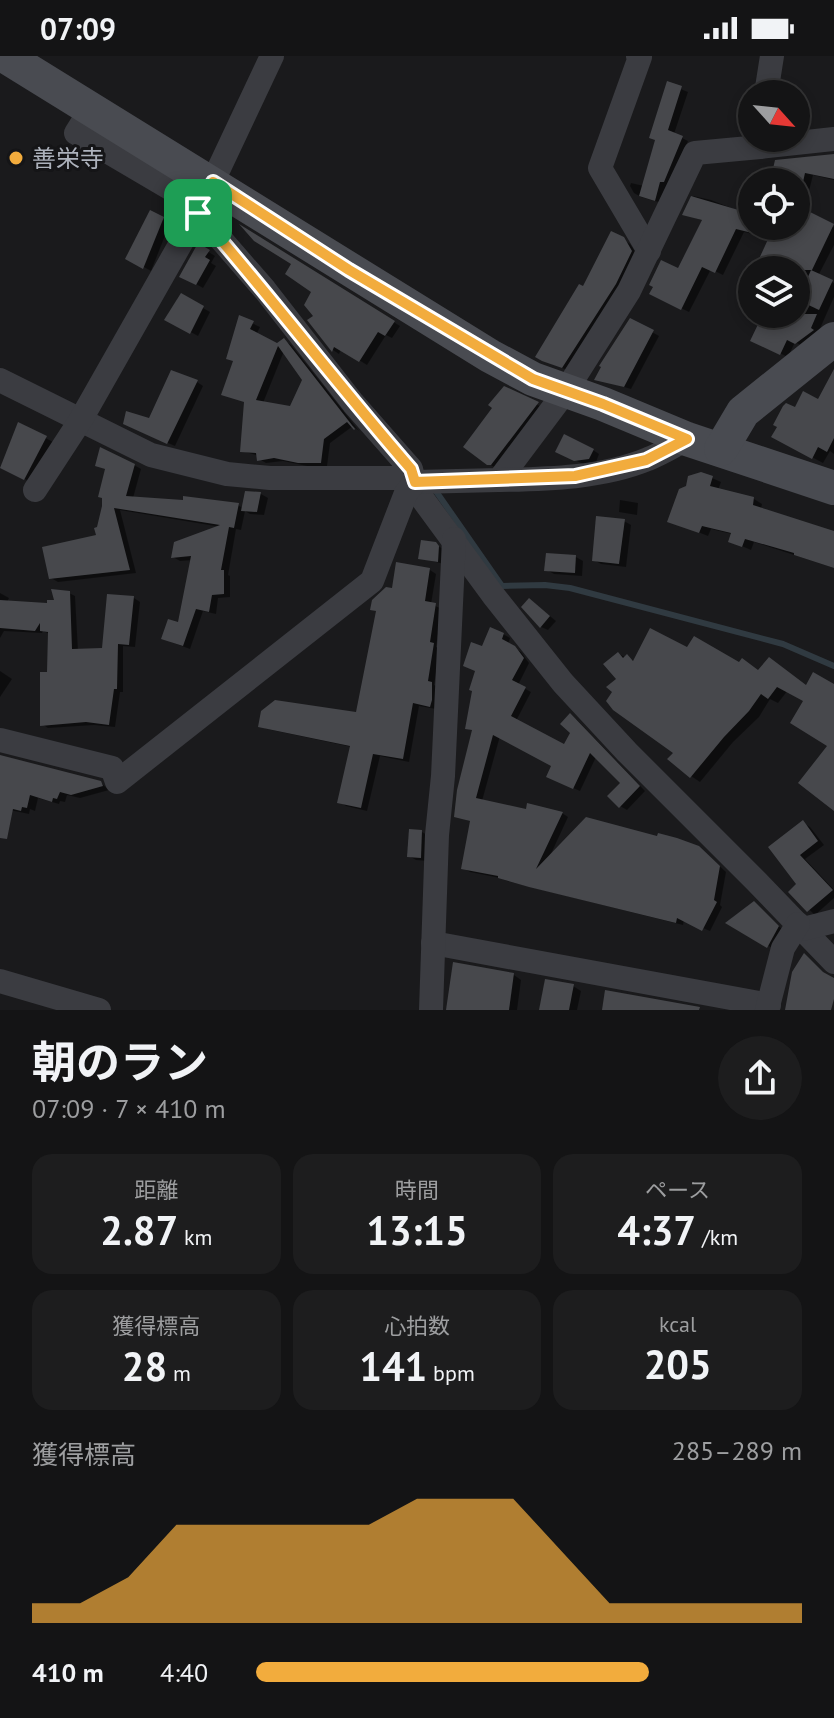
<!DOCTYPE html>
<html lang="ja">
<meta charset="utf-8">
<style>
:root{--surface:#141415;--page:#1d1d1e;--text:#f1f3f6;--muted:#9d9ea0;--line:#333334;--accent:#f2ac3d}
body{margin:0;font-family:"PT Sans","Noto Sans JP",sans-serif;background:var(--page);color:var(--text);height:100vh;display:flex;flex-direction:column;font-size:30px;white-space:nowrap}
*{box-sizing:border-box;margin:0}
p{font-size:26px;color:var(--muted)}
.icon{flex:none;width:44px;height:44px;fill:none;stroke:currentColor;stroke-width:2;stroke-linecap:round;stroke-linejoin:round}
.map{position:relative;height:954px;overflow:hidden}
.drawer{display:flex;flex-direction:column;background:var(--surface);flex:1}
.drawer>*{flex:none}
.needle{width:52px;rotate:117deg}
.tools{position:absolute;left:738px;top:24px;display:grid;gap:16px}
.tools a{display:grid;place-items:center;width:72px;height:72px;border-radius:50%;background:var(--surface);box-shadow:0 4px 12px #0003,0 0 0 2px var(--line);font-size:40px}
.pin{position:absolute;display:grid;place-items:center;width:68px;height:68px;color:#fff;margin:-34px;border-radius:16px;box-shadow:0 4px 12px #0006}
.round{display:grid;place-items:center;flex:none;width:84px;height:84px;border-radius:42px;background:var(--page)}
.summary{display:flex;align-items:center;justify-content:space-between;height:136px;padding:0 32px}
h1{font-size:44px;font-weight:700;line-height:60px}
.stats{display:grid;grid-template-columns:repeat(3,1fr);gap:12px;height:136px;padding:8px 32px}
.stats div{display:grid;align-content:center;border-radius:20px;background:var(--page);text-align:center}
.stats b{font-size:40px;font-weight:700}
.stats small{font-size:22px;font-weight:400}
.stats p{font-size:22px}
.chart{height:224px;padding:16px 32px}
.chart p{display:flex;justify-content:space-between}
.chart svg{width:100%;height:144px;margin-top:8px;fill:var(--accent);opacity:.7}
ul{padding:0 32px;list-style:none;font-size:26px}
li{display:grid;grid-template-columns:128px 96px 1fr;align-items:center;height:60px}
li i{height:20px;border-radius:10px;background:var(--accent)}
.status{display:flex;justify-content:space-between;align-items:center;height:56px;padding:0 40px;background:var(--surface);direction:ltr}
.status svg{height:22px;fill:currentColor}
.map>svg:first-child{display:block}
.shadow{fill:#0007;fill-rule:evenodd}
.lines{fill:none;stroke-linecap:round;stroke-linejoin:round}
.stream{stroke:#303a41;stroke-width:6}
.building{fill:#47484c;fill-rule:evenodd}
.minor{stroke:#3b3c41;stroke-width:24}
.secondary{stroke:#494b51;stroke-width:34}
.route-casing{stroke:#fff;stroke-width:16}
.route{stroke:#f2ac3d;stroke-width:10}
.poi-dot{fill:#f2ac3d;stroke:#151517;stroke-width:3}
.labels{text-anchor:middle;dominant-baseline:central;stroke-width:6;stroke-linejoin:round;paint-order:stroke}
.poi-label{font-size:24px;fill:#adb2bc;stroke:#151517;text-anchor:start}
</style>
<div class="status"><b>07:09</b><svg viewBox="0 0 49 12"><path d="M0 12V9h3v3zM5 12V6h3v6zM10 12V3h3v9zM15 12V0h3v12zM26 1h20v11H26zM47 4h2v5h-2z"/></svg></div>
<div class="map">
<svg width="834" height="954" viewBox="0 0 834 954">
<rect width="100%" height="100%" fill="#1a1a1c"/>
<!-- shadow -->
<g class="shadow">
<path d="M668 28 688 36 674 78 688 85 662 147 641 141 634 137 630 130 631 127 644 130 657 84Z"/>
<path d="M834 100V124L813 119 804 155 834 171V189L818 220 834 227V241L818 277 804 291 795 286 788 301 760 288 766 258H796V214H758L773 182 744 176 723 219 711 213 689 256 659 241 679 215 704 165 684 158 693 140 711 144 749 159 752 156V170H796V126H772Z"/>
<path d="M151 157 170 167 151 215 128 202Z"/>
<path d="M249 177 400 270 392 282 386 279 367 309 341 293 339 298 333 294 310 264 316 260 313 235 294 207Z"/>
<path d="M612 178 630 188 638 200 570 315 552 308 584 233Z"/>
<path d="M199 190 215 200 211 207 216 210 203 232 182 220Z"/>
<path d="M182 240 210 256 198 280 167 263Z"/>
<path d="M241 262 260 271 256 279 278 289 284 285 291 289 359 375 353 370 330 387 327 410H307L283 405 266 407 259 403V400L242 395 246 347 235 305ZM284 295 305 324 291 352 263 347Z"/>
<path d="M631 264 659 280 631 333 597 323Z"/>
<path d="M834 325V398L830 395 823 407 774 381 795 354 818 346Z"/>
<path d="M197 326 203 330 175 390 133 372 150 364Z"/>
<path d="M504 333 544 352 496 412 489 408 494 352Z"/>
<path d="M19 368 53 386 31 426 8 415Z"/>
<path d="M593 394 599 398 596 406 583 408 565 399Z"/>
<path d="M134 409 141 413 133 442 238 449 244 453 247 437 261 438 268 442 264 459 250 458 245 455 241 474 236 473 228 519 230 520V541L218 542 216 558 203 555 190 593 171 586 180 569 193 504 180 505 173 501 221 471 120 454 136 517 58 526 51 522 99 480 107 414 98 410Z"/>
<path d="M712 422 721 426 718 434 754 443 762 448 761 453 834 477V512L754 486 751 494 730 485 732 478 711 473 708 480 670 465Z"/>
<path d="M620 444 638 447 637 459 619 456Z"/>
<path d="M624 465 631 469 626 511 601 508 594 504Z"/>
<path d="M435 488 443 493 444 508 420 502Z"/>
<path d="M576 501 583 505 582 520 554 518 547 514Z"/>
<path d="M430 514 436 518 431 548 442 553 436 591 440 593 434 629 438 631 436 653 419 650 409 706 380 700 367 755 346 750 340 746 352 691 267 673 261 670 357 658 378 556 372 553 393 534Z"/>
<path d="M0 537 9 542 7 546 49 549 69 537 75 540 78 595 104 594 134 542 140 546 135 591 123 590V636H120L115 671 94 669 48 672 42 668 49 618 50 578 43 575 42 577 4 575 0 582Z"/>
<path d="M530 544 556 565 548 574 541 571Z"/>
<path d="M503 578 510 582 508 589 521 596 529 607 518 629 531 636 516 665 565 691 572 677 571 660 577 664 645 735 627 754 620 750 623 727 596 701 580 735 555 724 554 709 500 680 482 745 527 756 562 757 568 761 550 800 699 791 726 816 720 849 722 851 710 875 684 864 683 869 507 825 500 822 470 816 463 812 472 766 456 760 474 675 467 672 477 615 483 592Z"/>
<path d="M688 594 807 631H834V753L830 690 806 645 788 634 778 647 770 643 759 661 733 686 700 726 691 720 619 623 618 598 635 605Z"/>
<path d="M0 615 12 623 0 641Z"/>
<path d="M0 702 100 726 109 734 80 742 67 739 65 746 60 745 59 748 38 742 35 755 30 753 29 758 0 752Z"/>
<path d="M803 767 810 771 824 789 805 803 834 834V842L815 859 790 836 799 828 771 791Z"/>
<path d="M422 776 429 780 428 805 416 804 409 800Z"/>
<path d="M754 847 784 875 774 893 729 866Z"/>
<path d="M455 908 514 919 521 924 517 954H448Z"/>
<path d="M573 930 581 935 577 954H541Z"/>
</g>
<g class="lines">
<!-- stream -->
<path class="stream" d="M433 431 502 530 545 529 570 532 783 588 834 610"/>
</g>
<!-- building -->
<g class="building">
<path d="M667 25 682 30 668 74 683 80 664 126H660L655 145 639 140 655 84 649 82Z"/>
<path d="M834 98V123L805 117 803 126H770L775 104Z"/>
<path d="M691 140 752 158V177L736 173 715 217 702 211 681 254 649 238 653 231 649 229 661 204 678 212 702 164 682 159Z"/>
<path d="M796 149 834 168 812 214H754L774 170H796Z"/>
<path d="M150 154 164 161 143 213 125 203Z"/>
<path d="M239 168 395 265 385 280 378 276 359 306 334 291 332 296 307 264 313 260 304 249 311 236 285 218 291 208 254 185Z"/>
<path d="M611 175 624 181 632 195 616 228 562 312 542 305 535 301 579 228 583 230Z"/>
<path d="M198 187 210 194 205 201 210 204 196 229 179 221Z"/>
<path d="M811 214 833 224 819 254 798 244Z"/>
<path d="M181 237 204 250 190 278 164 264Z"/>
<path d="M763 258H817L811 272 814 274 795 288 787 284 780 299 750 285Z"/>
<path d="M239 259 254 265 250 273 277 287 284 282 355 373 354 374 347 366 324 383 321 407H298L274 402 257 405 256 397 240 396 244 346 221 339 233 305 226 303ZM278 290 302 324 290 350 256 344Z"/>
<path d="M630 262 654 274 624 331 594 324 601 311 599 310Z"/>
<path d="M834 313V382L827 396 818 391 812 403 771 381 777 371 773 369 783 350 786 347 795 351 803 335 818 343Z"/>
<path d="M171 314 198 324 167 388 123 368 126 355 149 362Z"/>
<path d="M504 330 539 346 491 409H487L463 391 492 352 488 349Z"/>
<path d="M18 366 47 380 24 424 0 412Z"/>
<path d="M564 378 594 393 589 403 574 405 555 396Z"/>
<path d="M100 391 135 408 126 440 183 444V440L239 447 234 472 229 471 221 514H224V538L212 539 209 556 196 553 183 590 161 583 168 563 178 566 191 500 171 502 174 486 220 469 114 452 130 514 49 523 42 491 96 479 94 472 97 471 102 450V442L98 441 105 413 95 410Z"/>
<path d="M701 416 713 420 710 430 754 441 753 449 834 475V512L794 499V497L745 483 742 491 728 486 731 477 702 470 699 477 667 466 679 433 686 430 688 420Z"/>
<path d="M245 435 261 436 257 456 241 455Z"/>
<path d="M596 460 625 463 619 508 592 505Z"/>
<path d="M421 484 436 486 439 490 438 506 418 503Z"/>
<path d="M546 497 576 499 575 517 544 515Z"/>
<path d="M396 506 430 512 425 545 436 547 430 586 434 587 428 625 432 626V644L430 651 413 647 403 703 373 698 361 752 337 747 350 690 258 671 261 655 275 644 356 656 376 555 370 554 372 544 386 531 392 532Z"/>
<path d="M51 533 70 535 72 593 102 592 107 538 134 540 129 589 118 588 117 633H114L109 669 86 666 40 670V616H47L48 576 40 575V567L35 575 0 572V544L47 547V544H54Z"/>
<path d="M529 542 550 560 540 572 521 551Z"/>
<path d="M490 571 504 577 502 583 515 590 524 602 512 624 526 631 511 660 564 688 570 677 560 668 570 657 640 730 619 752 607 740 620 727 590 697 573 733 546 721 551 710 493 679 476 742 526 753 527 747 563 756 536 813 586 761 657 780 658 777 677 782 699 790 720 810 714 844 717 846 702 875 677 862 676 867 529 831 498 822V820L461 813 470 765 454 761 457 734 472 674 465 673 472 635 469 634 475 615 463 610 471 586 482 590Z"/>
<path d="M650 572 687 591 694 580 739 606 742 602 758 614 769 601 806 629 813 616 834 628V755L798 727 827 690 790 667 803 645 777 631 768 643 761 638 749 655 724 681 690 722 667 703 673 697 613 654 606 645 612 636 606 631 616 623 603 608 618 596 623 602 627 598 633 605Z"/>
<path d="M0 699 101 725 103 730 71 739 60 736 57 743 53 742 52 746 30 739 27 752 22 751 21 755 13 753 7 783 0 782Z"/>
<path d="M803 764 818 785 800 799 833 834 807 856 788 836 796 828 768 791Z"/>
<path d="M409 773 422 774 421 802 407 801Z"/>
<path d="M754 845 779 870 767 892 725 867Z"/>
<path d="M804 897 823 916 834 922V943L831 954H785L792 916Z"/>
<path d="M453 906 514 917 509 954H446Z"/>
<path d="M545 923 574 928 569 954H539Z"/>
<path d="M605 934 700 951 699 954H602Z"/>
</g>
<g class="lines">
<!-- minor -->
<g class="minor">
<path d="M638 0 640 1 600 112 649 195"/>
<path d="M766 38 772 0"/>
<path d="M91 53 76 77 195 147 198 157 265 234 353 347 411 413 416 434 493 539 563 627 627 696 757 826 834 906"/>
<path d="M761 82 760 91 834 83"/>
<path d="M0 324 151 399 227 418 270 422H403L415 426 499 424 565 336 629 235 695 97 760 91"/>
<path d="M499 424C548 423 602 422 648 403 661 398 674 390 687 383"/>
<path d="M35 434 80 365 198 157 272 0"/>
<path d="M0 684 112 712 117 726 372 525 406 437 415 426"/>
<path d="M803 873 834 865"/>
<path d="M433 887 769 949"/>
<path d="M0 925 99 954"/>
<path d="M431 954 437 779 443 720 454 483"/>
<path d="M767 954 783 892 798 868"/>
</g>
<!-- secondary -->
<g class="secondary">
<path d="M5 0 490 300 533 323 603 348 687 383 834 432"/>
<path d="M721 393 743 356 834 283"/>
</g>
</g>
<g class="lines">
<defs>
<path id="route" d="M213 126 349 214 533 323 603 348 687 383 646 404 575 420 415 426 411 413C338 329 271 241 198 157Z"/>
</defs>
<!-- route casing -->
<use href="#route" class="route-casing"/>
<!-- route -->
<use href="#route" class="route"/>
</g>
<!-- markers -->
<circle class="poi-dot" cx="16" cy="102" r="8"/>
<g class="labels">
<!-- poi labels -->
<g class="poi-label">
<text x="32" y="102">善栄寺</text>
</g>
</g>
</svg>
<div class="tools">
<a><svg class="needle" viewBox="-14 -14 28 28"><path d="M0-13l5 13h-10z" fill="#e53935"/><path d="M0 13l5-13h-10z" fill="#9d9ea0"/></svg></a>
<a><svg class="icon" aria-label="locate" viewBox="0 0 24 24"><circle cx="12" cy="12" r="6"/><path d="M12 2v4M12 18v4M2 12h4M18 12h4"/></svg></a>
<a><svg class="icon" aria-label="layers" viewBox="0 0 24 24"><path d="M12 4l9 5-9 5-9-5zM3 14l9 5 9-5"/></svg></a>
</div>
<div class="pin" style="left:198px;top:157px;background:#1e9e55"><svg class="icon" aria-label="arrive" viewBox="0 0 24 24"><path d="M6 21V4h12l-3 4 3 4H6"/></svg></div>
</div>
<section class="drawer">
<div class="summary"><div><h1>朝のラン</h1><p>07:09 · 7 × 410 m</p></div><a class="round"><svg class="icon" aria-label="share" viewBox="0 0 24 24"><path d="M12 15V3M7 8l5-5 5 5M5 13v7h14v-7"/></svg></a></div>
<div class="stats">
<div><p>距離</p><b>2.87<small> km</small></b></div>
<div><p>時間</p><b>13:15</b></div>
<div><p>ペース</p><b>4:37<small> /km</small></b></div>
</div>
<div class="stats">
<div><p>獲得標高</p><b>28<small> m</small></b></div>
<div><p>心拍数</p><b>141<small> bpm</small></b></div>
<div><p>kcal</p><b>205</b></div>
</div>
<div class="chart"><p><span>獲得標高</span>285–289 m</p>
<svg viewBox="0 0 160 44" preserveAspectRatio="none"><path d="M0 44V38L10 38L20 30L30 14L40 14L50 14L60 14L70 14L80 6L90 6L100 6L110 22L120 38L130 38L140 38L150 38L160 38V44z"/></svg>
</div>
<ul>
<li><b>410 m</b>4:40<i style="width:72%"></i></li>
</ul>
</section>
